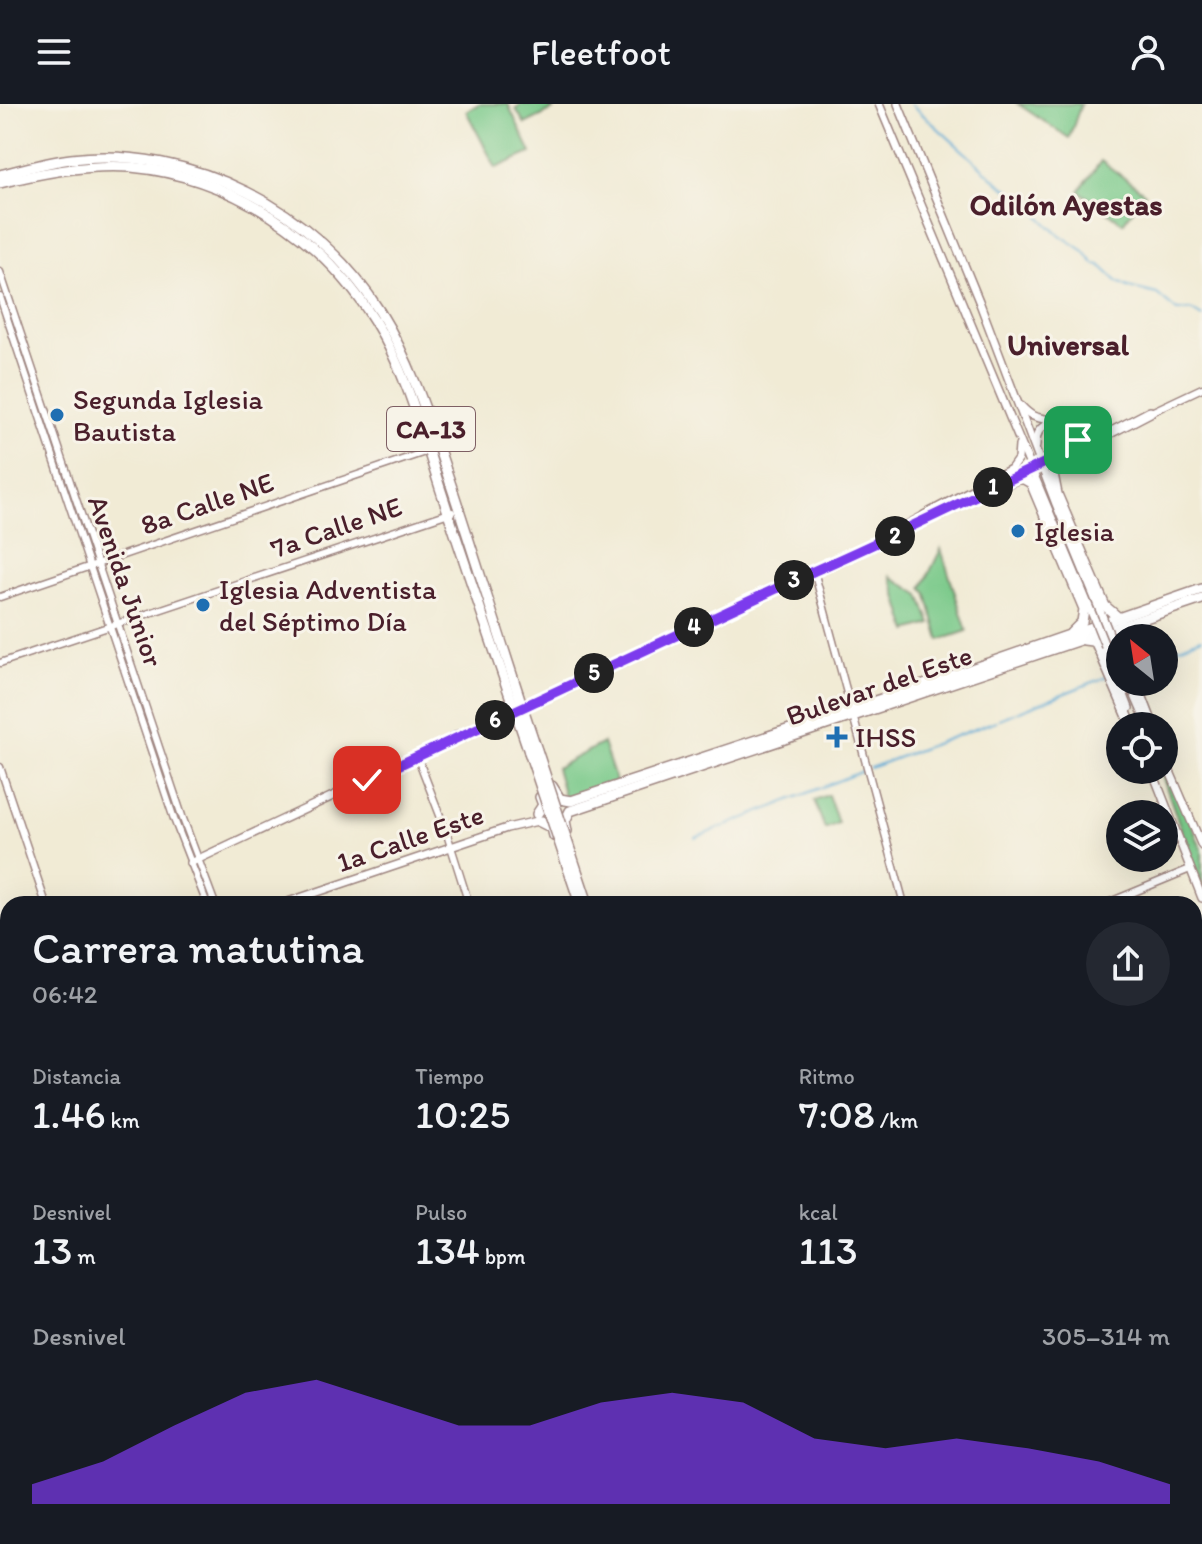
<!DOCTYPE html>
<html lang="es">
<meta charset="utf-8">
<style>
:root{--surface:#171b24;--page:#242831;--text:#f1f3f6;--muted:#9ea1a6;--accent:#7c3aed}
body{margin:0;font-family:Itim,sans-serif;background:var(--page);color:var(--text);height:100vh;display:flex;flex-direction:column;font-size:30px;white-space:nowrap}
*{box-sizing:border-box;margin:0}
p{font-size:26px;color:var(--muted)}
.icon{flex:none;width:44px;height:44px;fill:none;stroke:currentColor;stroke-width:2;stroke-linecap:round;stroke-linejoin:round}
.map{position:relative;flex:1;overflow:hidden}
.panel{position:absolute;left:0px;top:792px;width:1202px;height:648px;display:flex;flex-direction:column;background:var(--surface);border-radius:24px 24px 0 0;box-shadow:0 8px 32px #0002}
.panel>*{flex:none}
.needle{width:52px;rotate:330deg}
.fabs{position:absolute;left:1106px;top:520px;display:grid;gap:16px}
.fabs a{display:grid;place-items:center;width:72px;height:72px;border-radius:50%;background:var(--surface);box-shadow:0 8px 32px #0002;font-size:40px}
.pin{position:absolute;display:grid;place-items:center;width:68px;height:68px;color:#fff;margin:-34px;border-radius:16px;box-shadow:0 4px 12px #0006}
.km{position:absolute;width:40px;height:40px;margin:-20px;border-radius:50%;background:#222;color:#fff;font-size:22px;line-height:40px;text-align:center}
.round{display:grid;place-items:center;flex:none;width:84px;height:84px;border-radius:42px;background:var(--page)}
.head{display:flex;align-items:center;justify-content:space-between;height:136px;padding:0 32px}
h1{font-size:44px;font-weight:600;line-height:60px}
.metrics{display:grid;grid-template-columns:repeat(3,1fr);gap:12px;height:136px;padding:8px 32px}
.metrics div{display:grid;align-content:center}
.metrics b{font-size:40px;font-weight:600}
.metrics small{font-size:22px;font-weight:400}
.metrics p{font-size:22px}
.chart{height:224px;padding:16px 32px}
.chart p{display:flex;justify-content:space-between}
.chart svg{width:100%;height:144px;margin-top:8px;fill:var(--accent);opacity:.7}
header{display:flex;justify-content:space-between;align-items:center;height:104px;padding:0 32px;background:var(--surface);font-size:36px;font-weight:600}
.map>svg:first-child{display:block}
.green{fill:#79c989;stroke:#62745a;stroke-width:2}
.lines{fill:none;stroke-linecap:round;stroke-linejoin:round}
.stream{stroke:#5daad6;stroke-width:2}
.secondary-casing{stroke:#9e8580;stroke-width:9}
.primary-casing{stroke:#9e8580;stroke-width:10}
.highway-casing{stroke:#9e8580;stroke-width:12}
.secondary{stroke:#fff;stroke-width:6}
.primary{stroke:#fff;stroke-width:7}
.highway{stroke:#fff;stroke-width:9}
.secondary-bridge-casing{stroke:#9e8580;stroke-width:9;stroke-linecap:butt}
.primary-bridge-casing{stroke:#9e8580;stroke-width:10;stroke-linecap:butt}
.highway-bridge-casing{stroke:#9e8580;stroke-width:12;stroke-linecap:butt}
.secondary-bridge{stroke:#fff;stroke-width:6}
.primary-bridge{stroke:#fff;stroke-width:7}
.highway-bridge{stroke:#fff;stroke-width:9}
.route-casing{stroke:#fff;stroke-width:16}
.route{stroke:#7c3aed;stroke-width:10}
.poi-dot{fill:#1f6fb2;stroke:#f7f3e8;stroke-width:3}
.labels{text-anchor:middle;dominant-baseline:central;stroke-width:6;stroke-linejoin:round;paint-order:stroke}
.shield{fill:#f7f3e8;stroke:#7e5f64;stroke-width:2}
.shield-label{font-size:26px;font-weight:bold;fill:#4a1f2b}
.poi-label{font-size:28px;fill:#4a1f2b;stroke:#f7f3e8;text-anchor:start}
.street-label{font-size:28px;fill:#4a1f2b;stroke:#f7f3e8}
.neighbourhood-label{font-size:30px;font-weight:bold;fill:#4a1f2b;stroke:#f7f3e8}
</style>
<header><svg class="icon" aria-label="menu" viewBox="0 0 24 24"><path d="M4 6h16M4 12h16M4 18h16"/></svg>Fleetfoot<svg class="icon" aria-label="person" viewBox="0 0 24 24"><circle cx="12" cy="8" r="4"/><path d="M4 21q1-7 8-7t8 7"/></svg></header>
<div class="map">
<svg width="1202" height="1440" viewBox="0 0 1202 1440">
<rect width="100%" height="100%" fill="#f7f3e8"/>
<filter id="ink" filterUnits="userSpaceOnUse"><feTurbulence type="fractalNoise" baseFrequency=".0125" numOctaves="2"/><feDisplacementMap in="SourceGraphic" scale="16" xChannelSelector="R" yChannelSelector="G"/><feConvolveMatrix kernelMatrix="1 2 1 2 8 2 1 2 1" color-interpolation-filters="sRGB"/></filter>
<filter id="wash" filterUnits="userSpaceOnUse"><feTurbulence type="fractalNoise" baseFrequency=".006" numOctaves="4" result="noise"/><feDisplacementMap in="SourceGraphic" scale="32" xChannelSelector="R" yChannelSelector="G"/><feGaussianBlur stdDeviation="1.8" result="paint"/><feColorMatrix in="noise" values="0 0 0 0 0 0 0 0 0 0 0 0 0 0 0 0 0 1.4 0 .05"/><feComposite in="paint" operator="in"/></filter>
<g filter="url(#wash)">
<rect width="100%" height="100%" fill="#f1ebd5"/>
<!-- green -->
<g class="green">
<path d="M479 0H508L531 49 496 64 466 7Z"/>
<path d="M521 0H550L553 6 525 20 516 5Z"/>
<path d="M1018 0H1081L1069 34Z"/>
<path d="M1101 57 1145 89 1123 119 1079 87Z"/>
<path d="M941 445 967 527 940 536 926 488 922 484Z"/>
<path d="M891 472 920 491 931 520 908 527Z"/>
<path d="M603 639 616 678 565 696 556 664Z"/>
<path d="M1164 660 1182 695 1202 747V784L1160 666H1164Z"/>
<path d="M828 691 838 719 825 725 814 696Z"/>
</g>
<g class="lines">
<!-- stream -->
<g class="stream">
<path d="M911 0 999 79 1022 95 1057 129 1084 147 1094 160 1100 161 1118 178 1128 183 1157 190 1177 207 1191 206 1202 213"/>
<path d="M1164 549 1202 534"/>
<path d="M999 615 1106 573"/>
<path d="M870 664 996 617"/>
<path d="M695 734 865 666"/>
</g>
</g>
</g>
<g filter="url(#ink)">
<g class="lines">
<defs>
<g id="secondary">
<path d="M0 168 182 712 215 800"/>
<path d="M0 193 174 715 207 800"/>
<path d="M1149 309 1202 284"/>
<path d="M871 440 928 409"/>
<path d="M814 467 904 800"/>
<path d="M0 493 428 347"/>
<path d="M0 559 452 408"/>
<path d="M591 570 814 467 875 442 965 396"/>
<path d="M417 652 446 727 469 800"/>
<path d="M0 663 46 800"/>
<path d="M1105 800 1190 765"/>
<path d="M0 1014 8 1031"/>
<path d="M1194 1085 1202 1083"/>
<path d="M0 1258 8 1255"/>
<path d="M1194 1340 1202 1337"/>
<path d="M1194 1425 1198 1440"/>
<path d="M186 1432 189 1440"/>
<path d="M258 1432 260 1440"/>
<path d="M597 1432 599 1440"/>
<path d="M651 1432 654 1440"/>
<path d="M0 1437 13 1432"/>
<path d="M157 1440 184 1432"/>
<path d="M529 1440 556 1432"/>
<path d="M888 1440 911 1432"/>
</g>
<g id="primary">
<path d="M879 0 1095 517"/>
<path d="M898 0 979 197 1056 400 1103 514"/>
<path d="M1021 302C1037 319 1039 311 1056 318 1072 325 1066 335 1089 338"/>
<path d="M1036 342C1036 331 1038 322 1051 320L1059 324 1064 337 1053 355"/>
<path d="M924 411 1011 365 1018 355 1019 342"/>
<path d="M1113 539 1120 557"/>
<path d="M1105 542 1129 604"/>
<path d="M1129 578 1148 622"/>
<path d="M1165 656 1202 742"/>
<path d="M1152 666 1202 794"/>
<path d="M190 759 448 638"/>
<path d="M282 800 507 724 542 716"/>
<path d="M0 903 8 899"/>
</g>
<g id="highway">
<path d="M0 71C23 65 47 58 71 55 191 41 317 106 380 208 413 261 431 322 451 381 480 469 507 558 537 646"/>
<path d="M0 79C43 68 87 60 131 63 230 72 323 133 374 216 407 268 423 332 442 390 470 477 500 562 529 648"/>
<path d="M961 397 1017 375H1024L1031 379 1084 505 1082 518 1071 529"/>
<path d="M1120 515 1105 502 1057 390 1052 365 1060 355 1150 308"/>
<path d="M1084 536 1092 537 1097 541 1132 622"/>
<path d="M1136 578 1153 622"/>
<path d="M444 640 459 631"/>
<path d="M1164 652 1166 659"/>
<path d="M552 682 560 695 571 697 948 573 1202 485"/>
<path d="M537 710 543 701 540 693"/>
<path d="M538 717 552 724 554 732"/>
<path d="M567 727 565 717 570 707 1202 495"/>
<path d="M770 1440 771 1432"/>
<path d="M778 1440 779 1432"/>
</g>
</defs>
<!-- secondary casing -->
<use href="#secondary" class="secondary-casing"/>
<!-- primary casing -->
<use href="#primary" class="primary-casing"/>
<!-- highway casing -->
<use href="#highway" class="highway-casing"/>
<!-- secondary -->
<use href="#secondary" class="secondary"/>
<!-- primary -->
<use href="#primary" class="primary"/>
<!-- highway -->
<use href="#highway" class="highway"/>
<defs>
<g id="secondary-bridge">
<path d="M1024 369 1045 359"/>
<path d="M453 636 591 570"/>
</g>
<g id="primary-bridge">
<path d="M1103 514 1113 539"/>
<path d="M1095 517 1105 542"/>
</g>
<g id="highway-bridge">
<path d="M537 646 588 800"/>
<path d="M529 648 580 800"/>
</g>
</defs>
<!-- secondary-bridge casing -->
<use href="#secondary-bridge" class="secondary-bridge-casing"/>
<!-- primary-bridge casing -->
<use href="#primary-bridge" class="primary-bridge-casing"/>
<!-- highway-bridge casing -->
<use href="#highway-bridge" class="highway-bridge-casing"/>
<!-- secondary-bridge -->
<use href="#secondary-bridge" class="secondary-bridge"/>
<!-- primary-bridge -->
<use href="#primary-bridge" class="primary-bridge"/>
<!-- highway-bridge -->
<use href="#highway-bridge" class="highway-bridge"/>
</g>
</g>
<g class="lines" filter="url(#ink)">
<defs>
<path id="route" d="M367 676 814 467C901 429 986 386 1072 346L1071 332 1078 336"/>
</defs>
<!-- route casing -->
<use href="#route" class="route-casing"/>
<!-- route -->
<use href="#route" class="route"/>
</g>
<!-- markers -->
<g class="poi-dot">
<circle cx="57" cy="311" r="8"/>
<circle cx="1018" cy="427" r="8"/>
<circle cx="203" cy="501" r="8"/>
<path d="M833 621h8v8h8v8h-8v8h-8v-8h-8v-8h8z"/>
</g>
<g class="labels">
<!-- shield labels -->
<rect class="shield" x="387" y="303" width="88" height="44" rx="6"/>
<g class="shield-label">
<text x="431" y="325">CA-13</text>
</g>
<!-- poi labels -->
<g class="poi-label">
<text x="73" y="295">Segunda Iglesia<tspan x="73" dy="32">Bautista</tspan></text>
<text x="1034" y="427">Iglesia</text>
<text x="219" y="485">Iglesia Adventista<tspan x="219" dy="32">del Séptimo Día</tspan></text>
<text x="855" y="633">IHSS</text>
</g>
<!-- street labels -->
<g class="street-label">
<text transform="translate(207 399) rotate(-19)">8a Calle NE</text>
<text transform="translate(336 423) rotate(-19)">7a Calle NE</text>
<text transform="translate(126 477) rotate(71)">Avenida Junior</text>
<text transform="translate(879 581) rotate(-19)">Bulevar del Este</text>
<text transform="translate(410 734) rotate(-19)">1a Calle Este</text>
</g>
<!-- neighbourhood labels -->
<g class="neighbourhood-label">
<text x="1066" y="100">Odilón Ayestas</text>
<text x="1068" y="240">Universal</text>
</g>
</g>
</svg>
<div class="fabs">
<a><svg class="needle" viewBox="-14 -14 28 28"><path d="M0-13l5 13h-10z" fill="#e53935"/><path d="M0 13l5-13h-10z" fill="#9ea1a6"/></svg></a>
<a><svg class="icon" aria-label="locate" viewBox="0 0 24 24"><circle cx="12" cy="12" r="6"/><path d="M12 2v4M12 18v4M2 12h4M18 12h4"/></svg></a>
<a><svg class="icon" aria-label="layers" viewBox="0 0 24 24"><path d="M12 4l9 5-9 5-9-5zM3 14l9 5 9-5"/></svg></a>
</div>
<div class="pin" style="left:1078px;top:336px;background:#1e9e55"><svg class="icon" aria-label="arrive" viewBox="0 0 24 24"><path d="M6 21V4h12l-3 4 3 4H6"/></svg></div>
<div class="pin" style="left:367px;top:676px;background:#d93025"><svg class="icon" aria-label="check" viewBox="0 0 24 24"><path d="M5 12l5 5 9-10"/></svg></div>
<b class="km" style="left:993px;top:383px">1</b>
<b class="km" style="left:895px;top:432px">2</b>
<b class="km" style="left:794px;top:476px">3</b>
<b class="km" style="left:694px;top:523px">4</b>
<b class="km" style="left:594px;top:569px">5</b>
<b class="km" style="left:495px;top:616px">6</b>
<section class="panel">
<div class="head"><div><h1>Carrera matutina</h1><p>06:42</p></div><a class="round"><svg class="icon" aria-label="share" viewBox="0 0 24 24"><path d="M12 15V3M7 8l5-5 5 5M5 13v7h14v-7"/></svg></a></div>
<div class="metrics">
<div><p>Distancia</p><b>1.46<small> km</small></b></div>
<div><p>Tiempo</p><b>10:25</b></div>
<div><p>Ritmo</p><b>7:08<small> /km</small></b></div>
</div>
<div class="metrics">
<div><p>Desnivel</p><b>13<small> m</small></b></div>
<div><p>Pulso</p><b>134<small> bpm</small></b></div>
<div><p>kcal</p><b>113</b></div>
</div>
<div class="chart"><p><span>Desnivel</span>305–314 m</p>
<svg viewBox="0 0 160 44" preserveAspectRatio="none"><path d="M0 44V38L10 31L20 20L30 10L40 6L50 13L60 20L70 20L80 13L90 10L100 13L110 24L120 27L130 24L140 27L150 31L160 38V44z"/></svg>
</div>
</section>
</div>
